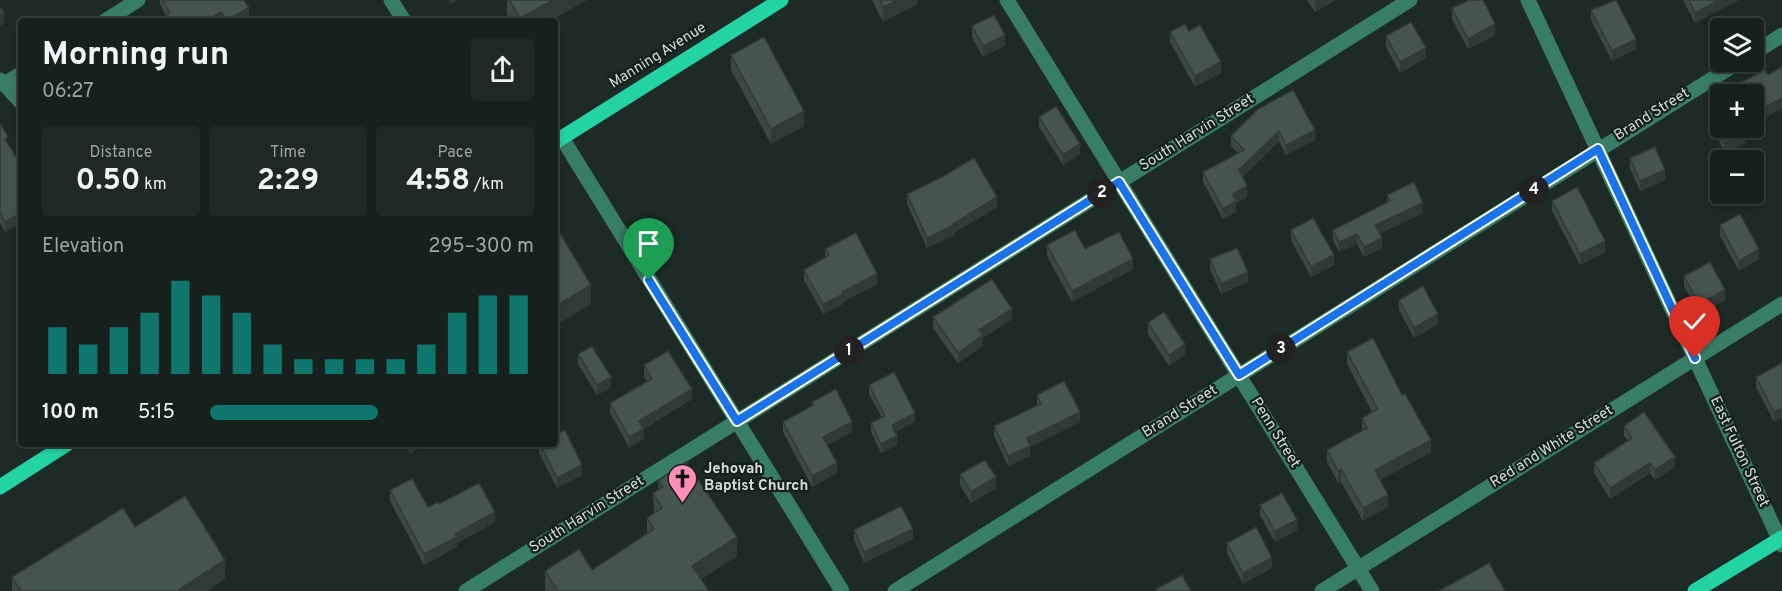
<!DOCTYPE html>
<meta charset="utf-8">
<style>
:root{--surface:#16201c;--page:#1f2825;--text:#f1f3f6;--muted:#9ea3a3;--line:#353e3b;--accent:#0f766e}
body{margin:0;font-family:Overpass,sans-serif;background:var(--page);color:var(--text);height:100vh;display:flex;flex-direction:column;font-size:22px;white-space:nowrap}
*{box-sizing:border-box;margin:0}
p{font-size:20px;color:var(--muted)}
.icon{flex:none;width:33px;height:33px;fill:none;stroke:currentColor;stroke-width:2;stroke-linecap:round;stroke-linejoin:round}
.map{position:relative;flex:1;overflow:hidden}
.side{position:absolute;left:18px;top:18px;width:540px;height:429px;display:flex;flex-direction:column;background:var(--surface);border-radius:6px;box-shadow:0 3px 9px #0003,0 0 0 2px var(--line)}
.side>*{flex:none}
.buttons{position:absolute;left:1710px;top:18px;display:grid;gap:12px}
.buttons a{display:grid;place-items:center;width:54px;height:54px;border-radius:6px;background:var(--surface);box-shadow:0 3px 9px #0003,0 0 0 2px var(--line);font-size:30px}
.pin{position:absolute;display:grid;place-items:center;width:51px;height:51px;color:#fff;margin:-62px -26px;border-radius:50% 50% 50% 0;rotate:-45deg;box-shadow:0 0 6px #0007}
.pin .icon{rotate:45deg}
.km{position:absolute;width:30px;height:30px;margin:-15px;border-radius:50%;background:#222;color:#fff;font-size:16px;line-height:30px;text-align:center}
.round{display:grid;place-items:center;flex:none;width:63px;height:63px;border-radius:6px;background:var(--page)}
.head{display:flex;align-items:center;justify-content:space-between;height:102px;padding:0 24px}
h1{font-size:33px;font-weight:700;line-height:45px}
.figures{display:grid;grid-template-columns:repeat(3,1fr);gap:9px;height:102px;padding:6px 24px}
.figures div{display:grid;align-content:center;border-radius:6px;background:var(--page);text-align:center}
.figures b{font-size:30px;font-weight:700}
.figures small{font-size:16px;font-weight:400}
.figures p{font-size:16px}
.chart{height:168px;padding:12px 24px}
.chart p{display:flex;justify-content:space-between}
.chart svg{width:100%;height:108px;margin-top:6px;stroke:var(--accent);stroke-width:6}
ul{padding:0 24px;list-style:none;font-size:20px}
li{display:grid;grid-template-columns:96px 72px 1fr;align-items:center;height:45px}
li i{height:15px;border-radius:8px;background:var(--accent)}
.map>svg:first-child{display:block}
.lines{fill:none;stroke-linecap:round;stroke-linejoin:round}
.minor{stroke:#387d65;stroke-width:15}
.major{stroke:#24d3a3;stroke-width:15}
.wall{fill:#3b4843}
.shaded-wall{fill:#303b37}
.building{fill:#45544e;stroke:#303b37;stroke-width:1.5}
.route-casing{stroke:#fff;stroke-width:12}
.route{stroke:#1a73e8;stroke-width:8}
.labels{text-anchor:middle;dominant-baseline:central;stroke-width:4.5;stroke-linejoin:round;paint-order:stroke}
.street-label{font-size:15px;fill:#d6deda;stroke:#13201b}
.poi-label{font-size:15px;font-weight:bold;fill:#d6deda;stroke:#13201b;text-anchor:start}
</style>
<div class="map">
<svg width="1782" height="591" viewBox="0 0 1782 591">
<rect width="100%" height="100%" fill="#1d2a25"/>
<g class="lines">
<!-- minor -->
<g class="minor">
<path d="M391 0 404 21"/>
<path d="M1007 0 1372 591"/>
<path d="M1528 0 1782 545"/>
<path d="M105 21 138 0"/>
<path d="M1754 53 1782 35"/>
<path d="M0 80 21 102"/>
<path d="M4 84 21 74"/>
<path d="M562 138 842 591"/>
<path d="M466 591 1410 0"/>
<path d="M895 591 1739 62"/>
<path d="M1322 591 1782 304"/>
</g>
<!-- major -->
<g class="major">
<path d="M555 142 781 0"/>
<path d="M0 487 67 444"/>
<path d="M1695 591 1782 538"/>
</g>
</g>
<!-- wall -->
<g class="wall">
<path d="M160 0H244L249 18 244 21H158L166 16 160 4Z"/>
<path d="M507 0H587L549 21H510L507 14Z"/>
<path d="M872 0H917V4L883 22Z"/>
<path d="M1307 0H1335L1315 12Z"/>
<path d="M1683 0H1739L1695 23Z"/>
<path d="M1452 8 1495 35 1468 49 1452 19Z"/>
<path d="M1591 10 1636 49 1612 61 1591 20Z"/>
<path d="M972 26 1005 45 983 57 972 37Z"/>
<path d="M1189 31 1221 73 1195 87 1170 42V32Z"/>
<path d="M1386 36 1426 58 1400 73 1386 47Z"/>
<path d="M731 55 804 126 771 144 731 70Z"/>
<path d="M1782 67V108L1754 124V94H1743L1742 92V82L1768 75Z"/>
<path d="M1258 109 1315 140 1286 155 1279 141 1242 177 1247 197 1236 203V212L1223 219 1203 182V172L1238 153 1231 146V136Z"/>
<path d="M1712 116 1744 129 1745 143 1725 153 1712 127Z"/>
<path d="M1039 117 1080 154 1063 165 1039 127Z"/>
<path d="M0 123 8 144 21 165V223L5 232 0 223Z"/>
<path d="M1630 158 1665 180 1640 191 1630 168Z"/>
<path d="M907 194 997 207 954 233V235L927 248 907 204Z"/>
<path d="M1387 195 1423 213 1379 234 1382 248 1364 257 1357 244 1339 252 1333 240V230L1387 202Z"/>
<path d="M1552 201 1605 252 1580 265 1552 211Z"/>
<path d="M1720 225 1759 259 1739 271 1720 236Z"/>
<path d="M1291 230 1334 265 1311 277 1291 240Z"/>
<path d="M1047 245 1085 249 1133 269 1072 302 1047 256Z"/>
<path d="M825 249 877 284 843 302V304L823 314 804 280V270L825 257Z"/>
<path d="M1210 259 1248 282 1221 294 1210 269Z"/>
<path d="M1684 276 1725 300 1699 314 1684 286Z"/>
<path d="M1399 300 1438 324 1414 338 1399 310Z"/>
<path d="M933 317 1012 319 983 338V346L958 363 933 328Z"/>
<path d="M1148 323 1185 355 1169 366 1148 334Z"/>
<path d="M1347 352 1431 452 1380 480 1388 507 1363 521 1341 482 1338 483 1327 462V450L1362 431V418L1372 412 1347 364Z"/>
<path d="M578 354 611 387 597 395 578 364Z"/>
<path d="M1782 363 1774 422 1756 387V377Z"/>
<path d="M644 365 692 399 644 429V439L629 447 610 413V403L647 381 644 376Z"/>
<path d="M869 385 915 422 895 432 897 445 881 453 871 432V423L882 418 869 394Z"/>
<path d="M1037 395 1080 422 1030 447V456L1008 466 994 436V426L1037 405Z"/>
<path d="M812 402 852 432 827 445 837 473 812 487 783 432V422L812 406Z"/>
<path d="M1624 426 1675 467 1655 480 1650 473 1610 499 1594 473V463L1628 441 1624 436Z"/>
<path d="M405 444H426L410 453Z"/>
<path d="M539 444H555L582 475 557 488 539 453Z"/>
<path d="M960 474 996 488 971 503 960 485Z"/>
<path d="M658 481 737 556 701 579 709 591H546L545 590V571L592 570 647 534V518L654 513 653 493 658 490Z"/>
<path d="M390 490 428 507 439 504 495 522 457 543V547L424 565 390 501Z"/>
<path d="M1260 505 1297 530 1275 542 1260 515Z"/>
<path d="M135 527 225 579 206 591H12V577Z"/>
<path d="M854 530 913 539 864 563 854 540Z"/>
<path d="M1227 543 1272 568 1243 584 1227 553Z"/>
</g>
<!-- shaded-wall -->
<g class="shaded-wall">
<path d="M449 0H458L449 5Z"/>
<path d="M553 0H587L549 21H520V18Z"/>
<path d="M897 0H917V4L883 22V7Z"/>
<path d="M1318 0H1335L1315 12V2Z"/>
<path d="M1719 0H1739L1695 23V13Z"/>
<path d="M249 8V18L244 21H226Z"/>
<path d="M221 12V21H205Z"/>
<path d="M4 13V23L0 26V15Z"/>
<path d="M1495 24V35L1468 49V39Z"/>
<path d="M1005 35V45L983 57V46Z"/>
<path d="M1636 39V49L1612 61V51Z"/>
<path d="M1426 48V58L1400 73V62Z"/>
<path d="M1221 62V73L1195 87V76Z"/>
<path d="M1782 98V108L1754 124V113Z"/>
<path d="M804 111V126L771 144V129Z"/>
<path d="M1315 130V140L1286 155V145Z"/>
<path d="M1279 131V141L1239 181V170Z"/>
<path d="M1745 133V143L1725 153V143Z"/>
<path d="M1080 144V154L1063 165V155Z"/>
<path d="M1665 170V180L1640 191V181Z"/>
<path d="M1247 186V197L1236 203V212L1223 219V209L1233 194Z"/>
<path d="M997 197V207L954 233V235L927 248V238L953 224Z"/>
<path d="M1423 203V213L1375 236V225Z"/>
<path d="M21 213V223L5 232V222Z"/>
<path d="M1357 234V244L1339 252V242Z"/>
<path d="M1382 238V248L1364 257V247Z"/>
<path d="M1605 241V252L1580 265V254Z"/>
<path d="M1759 249V259L1739 271V261Z"/>
<path d="M1334 255V265L1311 277V267Z"/>
<path d="M1133 259V269L1072 302V291Z"/>
<path d="M1248 272V282L1221 294V284Z"/>
<path d="M877 274V284L843 302V304L823 314V304L842 292Z"/>
<path d="M591 285V304L555 326V307Z"/>
<path d="M1725 290V300L1699 314V304Z"/>
<path d="M1012 309V319L983 338V346L958 363V353L979 330Z"/>
<path d="M1438 314V324L1414 338V328Z"/>
<path d="M1185 344V355L1169 366V355Z"/>
<path d="M611 377V387L597 395V385Z"/>
<path d="M692 389V399L639 431V421Z"/>
<path d="M1782 408V418L1774 422V412Z"/>
<path d="M1080 412V422L1030 447V456L1008 466V456L1027 438Z"/>
<path d="M915 413V422L892 434V425Z"/>
<path d="M852 422V432L823 447V437Z"/>
<path d="M644 429V439L629 447V437Z"/>
<path d="M897 436V445L881 453V444Z"/>
<path d="M1431 440V452L1375 483V470Z"/>
<path d="M410 444H426L410 453Z"/>
<path d="M1675 457V467L1655 480V470Z"/>
<path d="M837 463V473L812 487V476Z"/>
<path d="M1650 463V473L1610 499V488Z"/>
<path d="M582 465V475L557 488V478Z"/>
<path d="M1341 469V482L1338 483V471Z"/>
<path d="M996 477V488L971 503V492Z"/>
<path d="M1388 495V507L1363 521V508Z"/>
<path d="M495 512V522L457 543V547L424 565V554L455 534Z"/>
<path d="M1297 520V530L1275 542V531Z"/>
<path d="M913 529V539L864 563V552Z"/>
<path d="M737 537V556L692 584V566Z"/>
<path d="M1272 558V568L1243 584V573Z"/>
<path d="M225 560V579L206 591H176Z"/>
</g>
<!-- building -->
<g class="building">
<path d="M163 0H244L249 8 226 20 221 12 205 21H158L170 13Z"/>
<path d="M509 0H553L520 18Z"/>
<path d="M880 0H897L883 7Z"/>
<path d="M1469 0H1483L1495 24 1468 39 1452 8Z"/>
<path d="M1616 0 1636 39 1612 51 1591 10Z"/>
<path d="M1689 0H1719L1695 13Z"/>
<path d="M0 7 4 13 0 15Z"/>
<path d="M994 15 1005 35 983 46 972 26Z"/>
<path d="M1411 22 1426 48 1400 62 1386 36Z"/>
<path d="M1185 24 1189 31 1200 25 1221 62 1195 76 1170 32Z"/>
<path d="M764 37 804 111 771 129 731 55Z"/>
<path d="M1782 67V98L1754 113V94H1749L1742 82 1765 70 1768 75Z"/>
<path d="M1293 90 1315 130 1286 145 1279 131 1239 170 1247 186 1233 194 1236 201 1223 209 1203 172 1244 150 1231 136 1258 109Z"/>
<path d="M1056 106 1080 144 1063 155 1039 117Z"/>
<path d="M1720 112V128H1743L1745 133 1725 143 1712 116Z"/>
<path d="M0 123 8 137 5 139 21 165V213L5 222 0 213Z"/>
<path d="M1655 147 1665 170 1640 181 1630 158Z"/>
<path d="M974 158 997 197 953 224 954 225 927 238 907 194 944 176Z"/>
<path d="M1414 182 1423 203 1375 225 1382 238 1364 247 1357 234 1339 242 1333 230 1390 201 1387 195Z"/>
<path d="M1577 187 1605 241 1580 254 1552 201Z"/>
<path d="M1740 214 1759 249 1739 261 1720 225Z"/>
<path d="M1313 218 1334 255 1311 267 1291 230Z"/>
<path d="M555 225 591 285 555 307Z"/>
<path d="M1075 230 1085 249 1119 232 1133 259 1072 291 1047 245Z"/>
<path d="M856 233 877 274 842 292 843 294 823 304 804 270 829 255 825 249Z"/>
<path d="M1237 248 1248 272 1221 284 1210 259Z"/>
<path d="M1710 262 1725 290 1699 304 1684 276Z"/>
<path d="M992 279 1012 309 979 330 983 335 958 353 933 317Z"/>
<path d="M1423 286 1438 314 1414 328 1399 300Z"/>
<path d="M1164 312 1185 344 1169 355 1148 323Z"/>
<path d="M1373 338 1402 395 1405 394 1431 440 1375 470 1388 495 1363 508 1341 469 1338 471 1327 450 1367 428 1362 418 1378 409 1347 352Z"/>
<path d="M592 346 611 377 597 385 578 354Z"/>
<path d="M668 351 692 389 639 421 644 429 629 437 610 403 652 379 644 365Z"/>
<path d="M1782 363V408L1774 412 1756 377Z"/>
<path d="M894 372 915 413 892 425 897 436 881 444 871 423 885 416 869 385Z"/>
<path d="M1064 381 1080 412 1027 438 1030 446 1008 456 994 426 1041 404 1037 395Z"/>
<path d="M836 389 852 422 823 437 837 463 812 476 783 422 814 405 812 402Z"/>
<path d="M1644 412 1675 457 1655 470 1650 463 1610 488 1594 463 1632 438 1624 426Z"/>
<path d="M565 430 582 465 557 478 540 444H555V435Z"/>
<path d="M985 460 996 477 971 492 960 474Z"/>
<path d="M686 462 737 537 692 566 709 591H558L545 571 579 549 592 570 654 529 647 518 662 508 653 493 663 487 658 481Z"/>
<path d="M412 479 428 507 438 502 439 504 479 483 495 512 455 534 457 537 424 554 390 490Z"/>
<path d="M1282 493 1297 520 1275 531 1260 505Z"/>
<path d="M185 496 225 560 177 591H21L12 577 123 508 135 527Z"/>
<path d="M901 506 913 529 864 552 854 530Z"/>
<path d="M1256 527 1272 558 1243 573 1227 543Z"/>
<path d="M1489 563 1505 591H1439Z"/>
<path d="M1182 575 1191 591H1158L1156 589Z"/>
</g>
<g class="lines">
<defs>
<path id="route" d="M649 280 737 421 1119 182 1239 375 1598 149 1695 358"/>
</defs>
<!-- route casing -->
<use href="#route" class="route-casing"/>
<!-- route -->
<use href="#route" class="route"/>
</g>
<!-- icons -->
<defs>
<symbol id="church-pin" viewBox="-11 -11 22 30"><path d="M0 17L-7.5 6A9.5 9.5 0 1 1 7.5 6Z" fill="#ff8eb9" stroke="#13201b"/><path d="M-1.2-6h2.4v3.5h3.3v2.4h-3.3V6h-2.4V-.1h-3.3v-2.4h3.3Z" fill="#111"/></symbol>
</defs>
<g fill-rule="evenodd">
<use href="#church-pin" x="666" y="462" width="33" height="45"/>
</g>
<g class="labels">
<!-- street labels -->
<g class="street-label">
<text transform="translate(658 56) rotate(-32)">Manning Avenue</text>
<text transform="translate(1652 115) rotate(-32)">Brand Street</text>
<text transform="translate(1197 133) rotate(-32)">South Harvin Street</text>
<text transform="translate(1180 412) rotate(-32)">Brand Street</text>
<text transform="translate(1275 433) rotate(58)">Penn Street</text>
<text transform="translate(1552 447) rotate(-32)">Red and White Street</text>
<text transform="translate(1739 452) rotate(65)">East Fulton Street</text>
<text transform="translate(587 515) rotate(-32)">South Harvin Street</text>
</g>
<!-- poi labels -->
<g class="poi-label">
<text x="704" y="469">Jehovah<tspan x="704" dy="17">Baptist Church</tspan></text>
</g>
</g>
</svg>
<div class="buttons">
<a><svg class="icon" aria-label="layers" viewBox="0 0 24 24"><path d="M12 4l9 5-9 5-9-5zM3 14l9 5 9-5"/></svg></a>
<a>+</a>
<a>−</a>
</div>
<div class="pin" style="left:649px;top:280px;background:#1e9e55"><svg class="icon" aria-label="arrive" viewBox="0 0 24 24"><path d="M6 21V4h12l-3 4 3 4H6"/></svg></div>
<div class="pin" style="left:1695px;top:358px;background:#d93025"><svg class="icon" aria-label="check" viewBox="0 0 24 24"><path d="M5 12l5 5 9-10"/></svg></div>
<b class="km" style="left:849px;top:351px">1</b>
<b class="km" style="left:1102px;top:193px">2</b>
<b class="km" style="left:1281px;top:349px">3</b>
<b class="km" style="left:1534px;top:190px">4</b>
<section class="side">
<div class="head"><div><h1>Morning run</h1><p>06:27</p></div><a class="round"><svg class="icon" aria-label="share" viewBox="0 0 24 24"><path d="M12 15V3M7 8l5-5 5 5M5 13v7h14v-7"/></svg></a></div>
<div class="figures">
<div><p>Distance</p><b>0.50<small> km</small></b></div>
<div><p>Time</p><b>2:29</b></div>
<div><p>Pace</p><b>4:58<small> /km</small></b></div>
</div>
<div class="chart"><p><span>Elevation</span>295–300 m</p>
<svg viewBox="0 0 160 44" preserveAspectRatio="none"><path d="M5 44V25M15 44V32M25 44V25M35 44V19M45 44V6M55 44V12M65 44V19M75 44V32M85 44V38M95 44V38M105 44V38M115 44V38M125 44V32M135 44V19M145 44V12M155 44V12"/></svg>
</div>
<ul>
<li><b>100 m</b>5:15<i style="width:52%"></i></li>
</ul>
</section>
</div>
